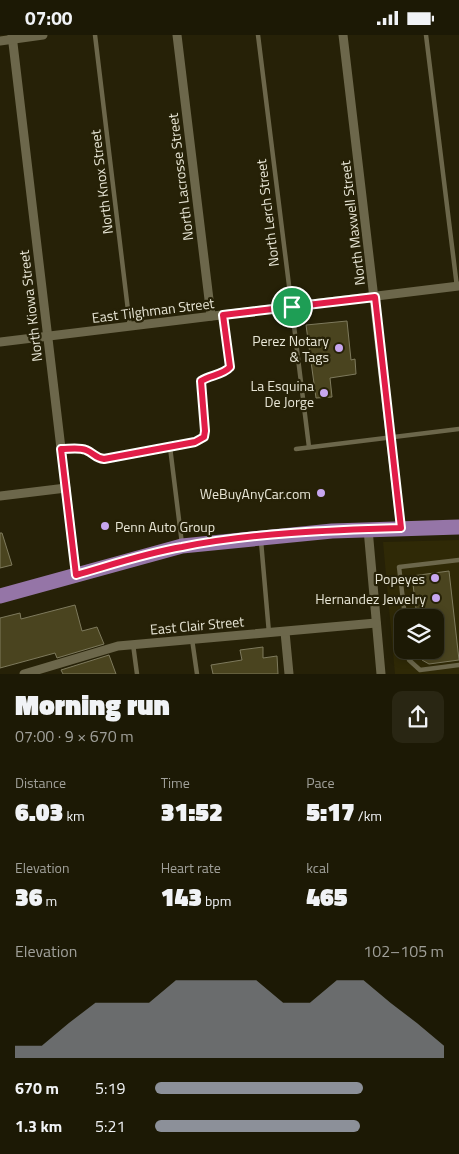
<!DOCTYPE html>
<meta charset="utf-8">
<style>
:root{--surface:#1c1905;--page:#292613;--text:#f1f3f6;--muted:#a0a09a;--line:#3a3827;--accent:#8c9099}
body{margin:0;font-family:"Titillium Web",sans-serif;background:var(--page);color:var(--text);height:100vh;display:flex;flex-direction:column;font-size:19px;white-space:nowrap}
*{box-sizing:border-box;margin:0}
p{font-size:16px;color:var(--muted)}
.icon{flex:none;width:28px;height:28px;fill:none;stroke:currentColor;stroke-width:2;stroke-linecap:round;stroke-linejoin:round}
.map{position:relative;height:639px;overflow:hidden}
.sheet{display:flex;flex-direction:column;background:var(--surface);flex:1}
.sheet>*{flex:none}
.buttons{position:absolute;left:394px;top:574px;display:grid;gap:10px}
.buttons a{display:grid;place-items:center;width:50px;height:50px;border-radius:10px;background:var(--surface);box-shadow:0 2px 8px #0003,0 0 0 1px var(--line);font-size:25px}
.pin{position:absolute;display:grid;place-items:center;width:42px;height:42px;color:#fff;margin:-21px;border:2px solid #fff;border-radius:50%;box-shadow:0 1px 5px #0007}
.round{display:grid;place-items:center;flex:none;width:52px;height:52px;border-radius:10px;background:var(--page)}
.head{display:flex;align-items:center;justify-content:space-between;height:85px;padding:0 15px}
h1{font-size:28px;font-weight:800;line-height:38px}
.figures{display:grid;grid-template-columns:repeat(3,1fr);gap:8px;height:85px;padding:5px 15px}
.figures div{display:grid;align-content:center}
.figures b{font-size:25px;font-weight:800}
.figures small{font-size:14px;font-weight:400}
.figures p{font-size:14px}
.chart{height:140px;padding:10px 15px}
.chart p{display:flex;justify-content:space-between}
.chart svg{width:100%;height:90px;margin-top:5px;fill:var(--accent);opacity:.7}
ul{padding:0 15px;list-style:none;font-size:16px}
li{display:grid;grid-template-columns:80px 60px 1fr;align-items:center;height:38px}
li i{height:12px;border-radius:6px;background:var(--accent)}
.status{display:flex;justify-content:space-between;align-items:center;height:35px;padding:0 25px;background:var(--surface);direction:ltr}
.status svg{height:14px;fill:currentColor}
.map>svg:first-child{display:block}
.built{fill:#2f2906;fill-rule:evenodd}
.building{fill:#4a441f;stroke:#7e7a5d}
.lines{fill:none;stroke-linecap:round;stroke-linejoin:round}
.service{stroke:#6c674b;stroke-width:4.5}
.minor{stroke:#6c674b;stroke-width:9}
.primary{stroke:#9575a7;stroke-width:15}
.route-casing{stroke:#fff;stroke-width:10}
.route{stroke:#e11d48;stroke-width:6}
.poi-dot{fill:#c7a6ef;stroke:#262107;stroke-width:2}
.labels{text-anchor:middle;dominant-baseline:central;stroke-width:4.5;stroke-linejoin:round;paint-order:stroke}
.street-label{font-size:14px;fill:#e7e5d5;stroke:#262107}
.poi-label{font-size:14px;fill:#e7e5d5;stroke:#262107;text-anchor:end}
</style>
<div class="status"><b>07:00</b><svg viewBox="0 0 49 12"><path d="M0 12V9h3v3zM5 12V6h3v6zM10 12V3h3v9zM15 12V0h3v12zM26 1h20v11H26zM47 4h2v5h-2z"/></svg></div>
<div class="map">
<svg width="459" height="639" viewBox="0 0 459 639">
<rect width="100%" height="100%" fill="#262107"/>
<!-- built -->
<path class="built" d="M459 505V639H395L383 507ZM402 582H435V615H402Z"/>
<!-- building -->
<g class="building">
<path d="M347 286 351 325 355 324 356 339 330 343 332 362 316 363 306 290Z"/>
<path d="M0 498H2L12 530 0 533Z"/>
<path d="M449 536 459 625 429 629 422 625 421 615H435V582H417L412 541Z"/>
<path d="M75 570 82 596 97 592 104 609 57 623 55 618 0 633V583L20 578 21 584Z"/>
<path d="M263 612V623L277 621 278 639H213L211 630 242 625 240 615Z"/>
<path d="M109 620 116 639H63L61 635Z"/>
</g>
<g class="lines">
<!-- service -->
<g class="service">
<path d="M95 0 130 292"/>
<path d="M258 0 309 412"/>
<path d="M426 0 457 252"/>
<path d="M170 412 182 509"/>
<path d="M62 414C69 414 79 412 86 415 94 418 95 423 104 424L195 407 204 402 201 346C210 340 223 340 231 332L223 280"/>
<path d="M296 414 459 394"/>
<path d="M261 506 269 598"/>
<path d="M405 582 399 532 459 525"/>
<path d="M192 604 197 639"/>
<path d="M133 609 137 639"/>
<path d="M408 615 409 625 420 635 459 630"/>
</g>
<!-- minor -->
<g class="minor">
<path d="M12 0 76 540"/>
<path d="M177 0 211 281"/>
<path d="M343 0 401 493"/>
<path d="M0 6 43 0"/>
<path d="M0 307 459 251"/>
<path d="M0 461 66 453"/>
<path d="M368 494 381 639"/>
<path d="M285 597 289 639"/>
<path d="M24 639 118 611 376 588"/>
</g>
<!-- primary -->
<path class="primary" d="M0 561 182 511 332 496 459 492"/>
</g>
<g class="lines">
<defs>
<path id="route" d="M375 262 401 493C331 495 251 498 182 512 146 518 111 530 76 540L61 414C69 414 79 412 86 415 94 418 95 423 104 424L195 407 204 402 205 396 201 346C210 340 223 340 230 332L223 280Z"/>
</defs>
<!-- route casing -->
<use href="#route" class="route-casing"/>
<!-- route -->
<use href="#route" class="route"/>
</g>
<!-- markers -->
<g class="poi-dot">
<circle cx="339" cy="313" r="5"/>
<circle cx="324" cy="358" r="5"/>
<circle cx="321" cy="458" r="5"/>
<circle cx="105" cy="491" r="5"/>
<circle cx="435" cy="543" r="5"/>
<circle cx="436" cy="563" r="5"/>
</g>
<g class="labels">
<!-- street labels -->
<g class="street-label">
<text transform="translate(180 142) rotate(-97)">North Lacrosse Street</text>
<text transform="translate(101 147) rotate(-97)">North Knox Street</text>
<text transform="translate(267 178) rotate(-97)">North Lerch Street</text>
<text transform="translate(352 188) rotate(-97)">North Maxwell Street</text>
<text transform="translate(30 271) rotate(-97)">North Kiowa Street</text>
<text transform="translate(153 275) rotate(-7)">East Tilghman Street</text>
<text transform="translate(197 590) rotate(-5)">East Clair Street</text>
</g>
<!-- poi labels -->
<g class="poi-label">
<text x="329" y="305">Perez Notary<tspan x="329" dy="16">&amp; Tags</tspan></text>
<text x="314" y="350">La Esquina<tspan x="314" dy="16">De Jorge</tspan></text>
<text x="311" y="458">WeBuyAnyCar.com</text>
<text x="115" y="491" text-anchor="start">Penn Auto Group</text>
<text x="425" y="543">Popeyes</text>
<text x="426" y="563">Hernandez Jewelry</text>
</g>
</g>
</svg>
<div class="buttons">
<a><svg class="icon" aria-label="layers" viewBox="0 0 24 24"><path d="M12 4l9 5-9 5-9-5zM3 14l9 5 9-5"/></svg></a>
</div>
<div class="pin" style="left:292px;top:272px;background:#1e9e55"><svg class="icon" aria-label="arrive" viewBox="0 0 24 24"><path d="M6 21V4h12l-3 4 3 4H6"/></svg></div>
</div>
<section class="sheet">
<div class="head"><div><h1>Morning run</h1><p>07:00 · 9 × 670 m</p></div><a class="round"><svg class="icon" aria-label="share" viewBox="0 0 24 24"><path d="M12 15V3M7 8l5-5 5 5M5 13v7h14v-7"/></svg></a></div>
<div class="figures">
<div><p>Distance</p><b>6.03<small> km</small></b></div>
<div><p>Time</p><b>31:52</b></div>
<div><p>Pace</p><b>5:17<small> /km</small></b></div>
</div>
<div class="figures">
<div><p>Elevation</p><b>36<small> m</small></b></div>
<div><p>Heart rate</p><b>143<small> bpm</small></b></div>
<div><p>kcal</p><b>465</b></div>
</div>
<div class="chart"><p><span>Elevation</span>102–105 m</p>
<svg viewBox="0 0 160 44" preserveAspectRatio="none"><path d="M0 44V38L10 38L20 27L30 17L40 17L50 17L60 6L70 6L80 6L90 6L100 17L110 17L120 6L130 6L140 17L150 27L160 38V44z"/></svg>
</div>
<ul>
<li><b>670 m</b>5:19<i style="width:72%"></i></li>
<li><b>1.3 km</b>5:21<i style="width:71%"></i></li>
</ul>
</section>
